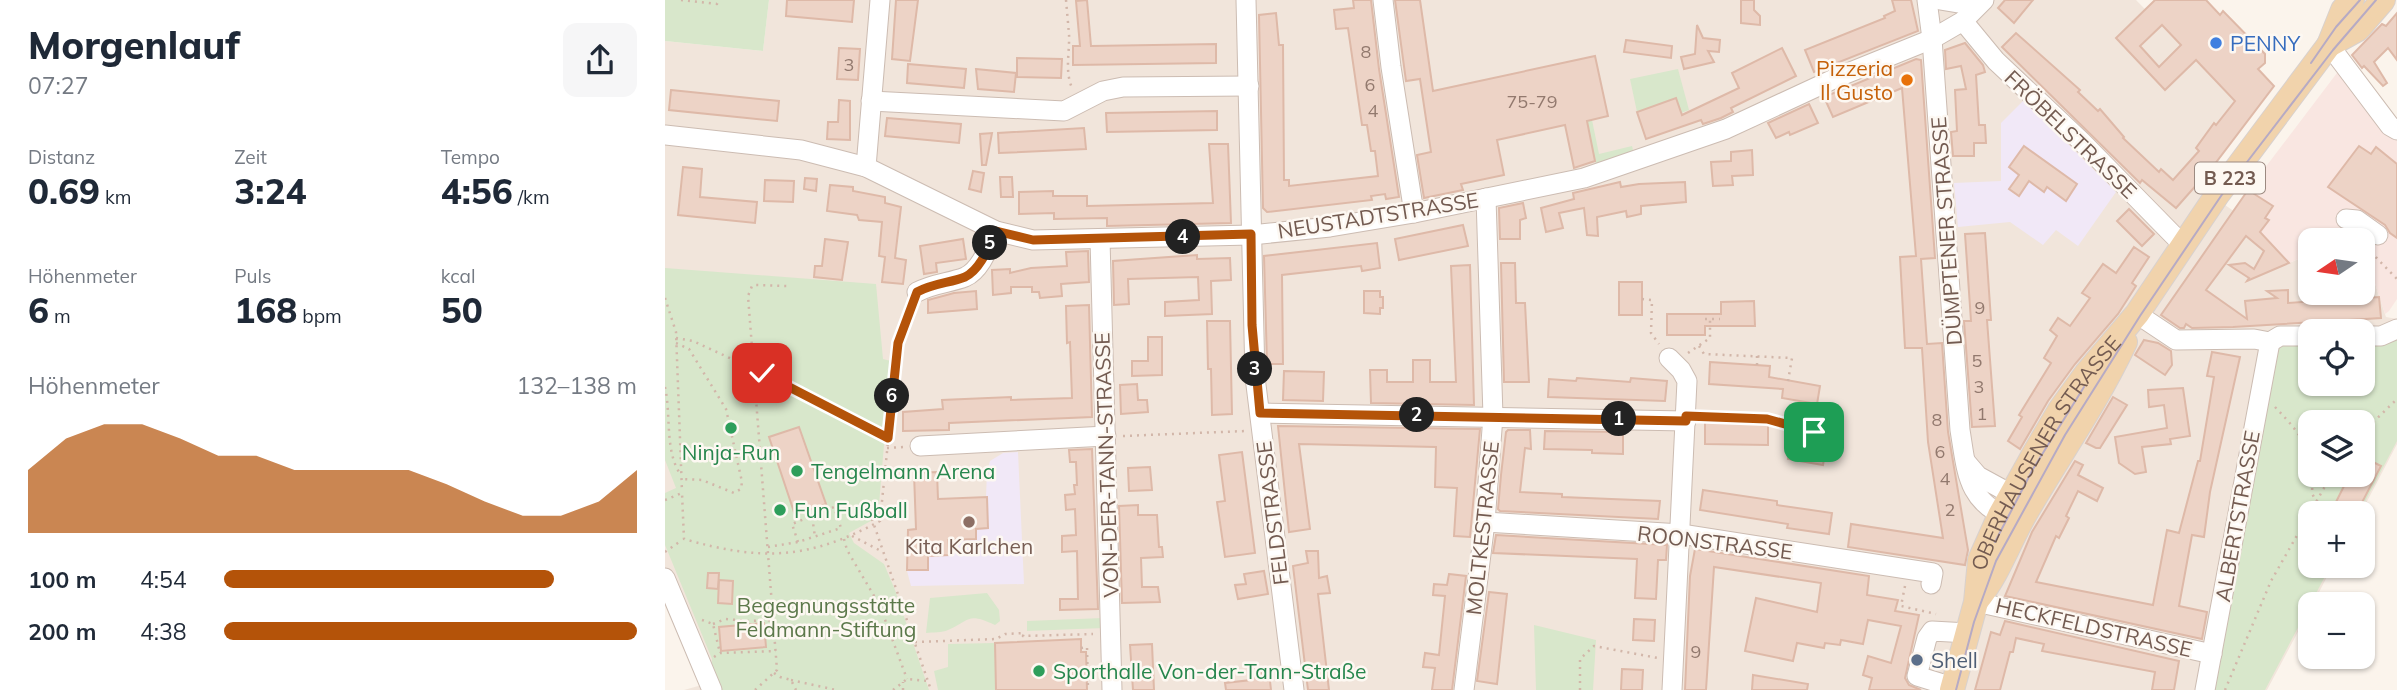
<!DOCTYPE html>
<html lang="de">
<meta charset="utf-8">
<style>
:root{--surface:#fff;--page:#f6f6f7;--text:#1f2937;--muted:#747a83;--accent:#b45309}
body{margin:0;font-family:Mulish,sans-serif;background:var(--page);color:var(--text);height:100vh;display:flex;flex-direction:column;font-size:26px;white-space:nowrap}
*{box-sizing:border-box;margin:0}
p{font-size:23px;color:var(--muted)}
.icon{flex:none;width:38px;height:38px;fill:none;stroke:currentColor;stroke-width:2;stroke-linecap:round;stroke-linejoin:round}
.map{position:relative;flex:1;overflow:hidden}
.drawer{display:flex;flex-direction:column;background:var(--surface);width:665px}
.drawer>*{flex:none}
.needle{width:46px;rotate:257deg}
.tools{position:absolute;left:1633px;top:228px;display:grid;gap:14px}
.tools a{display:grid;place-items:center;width:77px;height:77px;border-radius:14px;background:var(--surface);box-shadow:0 2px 5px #0004;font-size:35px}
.pin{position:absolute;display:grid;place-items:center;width:60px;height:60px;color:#fff;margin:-30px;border-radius:14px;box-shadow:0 4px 10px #0006}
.km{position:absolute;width:35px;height:35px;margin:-18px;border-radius:50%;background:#222;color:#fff;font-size:19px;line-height:35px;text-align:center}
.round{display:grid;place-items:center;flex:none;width:74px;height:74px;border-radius:14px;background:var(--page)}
.head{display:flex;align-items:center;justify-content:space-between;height:119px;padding:0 28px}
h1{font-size:38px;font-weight:800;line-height:52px}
.stats{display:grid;grid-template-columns:repeat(3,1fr);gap:10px;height:119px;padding:7px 28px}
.stats div{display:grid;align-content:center}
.stats b{font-size:35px;font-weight:800}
.stats small{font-size:19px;font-weight:400}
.stats p{font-size:19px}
.chart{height:196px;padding:14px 28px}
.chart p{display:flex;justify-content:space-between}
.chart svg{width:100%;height:126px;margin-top:7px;fill:var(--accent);opacity:.7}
ul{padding:0 28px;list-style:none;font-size:23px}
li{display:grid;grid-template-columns:112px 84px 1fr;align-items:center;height:52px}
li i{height:18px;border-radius:9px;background:var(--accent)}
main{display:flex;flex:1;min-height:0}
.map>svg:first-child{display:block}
.residential{fill:#f1e5db;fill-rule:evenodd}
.commercial{fill:#f9e6e1}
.education{fill:#f1e8f7}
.green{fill:#d8e7cb;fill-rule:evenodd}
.building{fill:#edd3c6;stroke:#deb9a8;stroke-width:2;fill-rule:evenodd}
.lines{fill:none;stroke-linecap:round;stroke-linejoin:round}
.minor-casing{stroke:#ccbcb2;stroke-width:21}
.major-casing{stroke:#d8d1ce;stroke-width:26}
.path{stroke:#d2b6a9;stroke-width:2.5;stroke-dasharray:2 5;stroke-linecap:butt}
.minor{stroke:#fff;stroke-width:19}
.major{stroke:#f1d3ac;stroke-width:24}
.tram{stroke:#b6aac4;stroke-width:2}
.route-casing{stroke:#fff;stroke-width:14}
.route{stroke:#b45309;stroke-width:9}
.shop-dot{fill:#3f7fe0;stroke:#fdf8f2;stroke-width:2.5}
.food-dot{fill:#e8710a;stroke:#fdf8f2;stroke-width:2.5}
.leisure-dot{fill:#2e9e5b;stroke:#fdf8f2;stroke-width:2.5}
.education-dot{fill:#8d6e63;stroke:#fdf8f2;stroke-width:2.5}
.service-dot{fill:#5c6f8a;stroke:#fdf8f2;stroke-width:2.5}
.labels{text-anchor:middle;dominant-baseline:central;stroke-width:5;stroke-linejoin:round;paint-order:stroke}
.number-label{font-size:18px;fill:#92796e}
.shield{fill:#fdf8f2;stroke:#9c8a81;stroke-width:2}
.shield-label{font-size:19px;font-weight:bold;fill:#735b51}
.shop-label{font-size:21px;fill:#366cbe;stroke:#fdf8f2;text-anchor:start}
.food-label{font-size:21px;fill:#c56008;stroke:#fdf8f2;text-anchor:end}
.street-label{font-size:21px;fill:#735b51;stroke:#fdf8f2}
.leisure-label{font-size:21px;fill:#27864d;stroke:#fdf8f2;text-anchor:start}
.education-label{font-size:21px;fill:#785e54;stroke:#fdf8f2}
.park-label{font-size:21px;fill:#5b784a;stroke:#fdf8f2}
.service-label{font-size:21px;fill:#4e5e75;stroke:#fdf8f2;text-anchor:start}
</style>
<main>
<section class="drawer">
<div class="head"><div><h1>Morgenlauf</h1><p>07:27</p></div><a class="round"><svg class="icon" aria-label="share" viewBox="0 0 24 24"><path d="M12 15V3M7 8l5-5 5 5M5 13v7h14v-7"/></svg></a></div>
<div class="stats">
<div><p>Distanz</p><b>0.69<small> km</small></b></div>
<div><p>Zeit</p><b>3:24</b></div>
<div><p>Tempo</p><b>4:56<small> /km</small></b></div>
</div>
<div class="stats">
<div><p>Höhenmeter</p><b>6<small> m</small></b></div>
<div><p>Puls</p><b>168<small> bpm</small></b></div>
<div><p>kcal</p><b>50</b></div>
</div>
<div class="chart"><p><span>Höhenmeter</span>132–138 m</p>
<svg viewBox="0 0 160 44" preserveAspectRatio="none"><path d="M0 44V22L10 11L20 6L30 6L40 11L50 17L60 17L70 22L80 22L90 22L100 22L110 27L120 33L130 38L140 38L150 33L160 22V44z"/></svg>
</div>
<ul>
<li><b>100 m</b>4:54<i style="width:80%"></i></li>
<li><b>200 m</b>4:38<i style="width:100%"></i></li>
</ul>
</section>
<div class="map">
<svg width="1732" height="690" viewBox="0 0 1732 690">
<rect width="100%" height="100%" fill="#fbf4ec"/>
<!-- residential -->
<path class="residential" d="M104 0H1471L1585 116 1531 185 1586 223 1624 263 1645 254V292H1698V247L1721 317 1732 319V444L1696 513H1645V565H1668L1648 604H1645V609L1602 690H19L44 683 0 573V41L98 51ZM1645 331H1698V383H1645ZM1645 422H1698V474H1645Z"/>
<!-- commercial -->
<path class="commercial" d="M1678 65 1732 141V299L1724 311 1720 314 1698 247V240H1695L1692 233 1677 240H1645V254L1624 263 1586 223 1568 210Z"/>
<!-- education -->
<g class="education">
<path d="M1359 100 1451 192 1413 246 1391 230 1378 245 1345 222 1293 227 1289 183 1336 181V123Z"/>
<path d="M353 452 359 584 246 586 242 571V553L243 530 251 529 249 473 272 472 273 499 321 497 322 472 325 461 338 453Z"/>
</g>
<!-- green -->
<g class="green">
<path d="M0 0H104L98 51 0 41Z"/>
<path d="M1013 69 1024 110 1016 113 1010 99 972 112 965 79Z"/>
<path d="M927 120 934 154 967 146 969 154 931 165 922 121Z"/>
<path d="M0 268 211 284 218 359 226 361 213 517 184 533 189 543 219 564 230 590 264 690H50L45 683 47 659 0 545V493L11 488 0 460Z"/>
<path d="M1732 330V441L1694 513H1645V565H1666L1600 690H1546L1608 344 1645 339V383H1698V338ZM1645 422H1698V474H1645Z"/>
<path d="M322 593 334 610 335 621 330 625C302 612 306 620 283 630 277 633 268 632 261 633L265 598Z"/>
<path d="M438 618 439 628 362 631V621Z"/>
<path d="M869 625 931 640 928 690H871Z"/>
<path d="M330 643 331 690H273L269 671 283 667V644Z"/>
</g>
<!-- building -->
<g class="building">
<path d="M122 0H189L187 22 121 16Z"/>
<path d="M231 0H253L245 61 227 59Z"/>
<path d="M422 0 426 46 551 44V63L408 65V46H415L411 1Z"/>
<path d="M688 0H706L714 69 734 197 721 199 720 194 706 196 707 200 602 212 598 208 594 15 611 13 614 45H618L619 180H624V186L713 176 710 151H706L702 125H697L683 28 671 29 669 10 689 8Z"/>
<path d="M730 0H755L768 91 930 56 943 116 922 121 930 161 909 168 900 125 832 140 839 175 796 184 798 190 759 198 752 155 766 152 755 79 741 81Z"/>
<path d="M1076 0H1089V10L1095 16V25L1076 23Z"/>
<path d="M1227 0H1246L1253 31 1149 72 1140 50 1220 18 1219 16 1230 11Z"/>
<path d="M1340 0H1368L1349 23 1333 8Z"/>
<path d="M1490 0H1541L1555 15 1558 11 1600 54V63L1593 69 1609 86 1549 165 1511 208 1477 180 1475 183 1337 47 1351 33 1415 90 1413 92 1433 111 1435 109 1459 137 1458 138 1494 172 1496 169 1508 180 1534 151 1531 148 1549 123 1551 125 1570 101 1531 60 1500 90 1451 38ZM1497 25 1516 45 1494 67 1475 46Z"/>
<path d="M1732 13V60L1723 48 1709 62 1722 83 1718 86 1699 66 1697 68 1687 55 1717 24 1721 26Z"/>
<path d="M1032 25 1038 38 1055 40 1054 52 1043 51 1049 62 1019 69 1016 57 1030 54Z"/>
<path d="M961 40 1007 46 1006 58 959 52Z"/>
<path d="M1300 43 1318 65 1320 72 1311 75 1314 125H1320L1321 143H1309V156H1288L1286 132 1292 131 1290 90 1301 89 1296 66 1281 69 1280 50Z"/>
<path d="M174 48 195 49 193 80 172 79Z"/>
<path d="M1117 48 1131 76 1066 108 1068 112 1056 118 1038 124 1036 120 981 139 972 112 1011 98 1017 115 1074 88 1067 73Z"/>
<path d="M352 58 397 59 396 78 352 77Z"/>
<path d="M1251 59 1256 60 1270 258 1256 259 1262 344 1277 343 1283 432 1303 550 1300 565 1183 547 1186 524 1278 538 1263 442 1257 348H1240L1235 257 1251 256 1237 88 1168 117 1159 97Z"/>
<path d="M243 64 301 69 299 88 242 83Z"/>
<path d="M311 69 351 73 349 92 313 89Z"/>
<path d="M6 90 114 101 112 121 4 110Z"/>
<path d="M174 100 185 101V140L162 139 163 122H173Z"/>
<path d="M1144 104 1153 123 1125 135 1124 132 1111 138 1103 123Z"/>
<path d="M552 111V130L442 132 441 113Z"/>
<path d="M222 118 296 124 294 143 220 136Z"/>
<path d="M419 128 421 149 334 153 333 133Z"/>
<path d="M327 133 321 165H317L315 134Z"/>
<path d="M544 144H563L566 223 442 226V218L389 219V213L354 214V192L388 191V196H422V206L548 203Z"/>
<path d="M1359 146 1412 184 1401 201 1382 187 1379 192 1364 181 1354 196 1344 189 1354 175 1344 167Z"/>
<path d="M1694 146 1706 154 1711 147 1732 164V238L1725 233 1720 225 1663 187Z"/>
<path d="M1087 150 1088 175 1067 176 1068 185 1048 186 1046 162 1066 161V152Z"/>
<path d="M18 167 37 169 35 197 92 202 90 223 13 215Z"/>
<path d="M308 171 319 173 316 192 304 189Z"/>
<path d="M335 177H347L348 197H336Z"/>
<path d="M140 178 152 179 151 191 139 189Z"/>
<path d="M100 180 129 181 128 202 99 201Z"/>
<path d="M955 182 956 187 974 184 1020 182 1021 202 976 206V214L962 217 961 211 932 217 933 236 922 235 919 208 894 213 898 228 881 232 876 208 909 199 908 193Z"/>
<path d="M165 185 188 187V191L220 197V203L236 207 230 258 241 260 238 284 217 282 220 257 214 256 217 222 194 220 192 215 162 211Z"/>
<path d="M1583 190 1608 206 1600 218 1604 220 1595 232 1624 263 1582 281 1584 278 1564 265 1580 263 1589 269 1599 251 1581 236 1541 290 1582 319 1580 301 1612 298 1602 291 1623 290V303L1714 297 1716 318 1568 327 1527 328 1521 324 1519 328H1515L1496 315Z"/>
<path d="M858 203 861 218 855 220V239H835L834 208Z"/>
<path d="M1464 209 1489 234 1477 246 1452 221Z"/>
<path d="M798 225 803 246 734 260 730 239Z"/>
<path d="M1320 233 1326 320H1322L1330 426 1307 427 1299 321H1306L1300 234Z"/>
<path d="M160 239 183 242 177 280 149 277 150 266H157Z"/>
<path d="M298 239 301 259 271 263 272 272 259 274 255 246Z"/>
<path d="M712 243 715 268 697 271 696 266 617 275 618 364H602L599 256Z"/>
<path d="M1469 247 1484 257 1467 283 1471 286 1453 314 1410 364 1383 401 1355 449 1343 441 1357 417 1354 415 1386 363 1379 358 1392 336 1385 330 1393 318 1405 326 1425 298 1417 293 1438 264 1451 273Z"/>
<path d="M423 251 424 282 396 284 397 296 375 298 374 292H367V287H346V293L328 295 327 270 345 269V273L366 268 402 266 401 252Z"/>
<path d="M532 255V259L565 258 566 280 546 281 547 314 500 316V302L534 300 533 277 463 279 464 304 449 305 448 261Z"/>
<path d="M836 263H850L851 303H860L864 382H839Z"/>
<path d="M805 265 809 405 706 403 705 370H722V382H748V360H765V382H791L786 266Z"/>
<rect x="954" y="282" width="23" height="33"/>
<path d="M311 291 312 309 263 313V300L289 293Z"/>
<path d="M699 291H715V297H718V308H715V314L699 313Z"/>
<path d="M1089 301 1090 326H1040V335H1002V314H1056V302Z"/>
<path d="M424 305 427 417 284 423V430L238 431V412L278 409 277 400 346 397V400L407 398 405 342 402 343 401 306Z"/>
<path d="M542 321H565L567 414 547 415 546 369H543Z"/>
<path d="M483 337H497V375L467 376V361H483Z"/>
<path d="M1479 340 1493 343 1506 351 1507 365 1500 375 1470 355Z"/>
<path d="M1547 352 1575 357 1545 492 1539 537 1527 535 1514 606 1542 612 1537 639 1340 596 1367 532 1410 461 1418 465 1413 475 1438 488 1432 501 1413 491 1401 516 1404 518 1394 538 1391 536 1371 582 1488 605 1502 530 1514 533 1533 461H1535L1549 377 1542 376Z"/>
<path d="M1045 362 1105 366 1104 377 1155 386 1152 404 1117 398 1118 389 1044 384Z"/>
<path d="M619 371 659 372 658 401 618 400Z"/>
<path d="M912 378 965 382 966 378 1002 381 1000 401 883 397 884 379 911 381Z"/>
<path d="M472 384 473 400H482L483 412 456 414 455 385Z"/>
<path d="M1518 388 1525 436 1505 439 1506 444 1477 447 1481 472 1470 474 1454 463 1450 437 1502 428 1499 405 1484 407 1483 390Z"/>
<path d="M1448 397 1462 405 1435 448H1431L1421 443Z"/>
<path d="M1040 422 1103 424V445L1040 444Z"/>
<path d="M613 426 815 429 805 537 789 536 792 488 770 487 771 447 634 444 645 529 624 532Z"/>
<path d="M134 427 161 504 130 515 104 437Z"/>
<path d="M843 430H865L866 449 860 448 855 492 897 494V497L995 501 993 519 835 511 833 509 836 475 841 432Z"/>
<path d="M880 431 958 432V454L927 453V450L879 449Z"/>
<path d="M1125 440 1161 446 1158 465 1123 459Z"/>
<path d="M427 449 433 609 395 610V599H413L412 551 397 552V536L411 535 410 509 401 510 400 495 410 494 409 485H412L411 462H405L404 450Z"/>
<path d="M577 452 590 553 560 557 552 502 560 501 554 455Z"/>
<path d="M1698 457 1716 466 1692 512 1671 502 1685 474H1698Z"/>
<path d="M485 467 487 490 464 491 463 468Z"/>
<path d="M272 472 273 499 322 497 323 528 311 529V539L283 540 284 555 263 556V570H242L243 530 251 529 249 473Z"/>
<path d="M1038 490 1112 501V505L1167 513 1164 534 1122 528 1123 524 1035 510Z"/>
<path d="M473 505V515H492L494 547H497L498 557 476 558 477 587H493L495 602 457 603 454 506Z"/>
<path d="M831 535 1002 545 1001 560H993L991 599 970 598 972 559 828 553Z"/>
<path d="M1030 549 1204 576 1202 595 1233 600 1230 611 1254 615 1240 678 1244 685 1256 690H1204L1207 678 1198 675 1203 656 1226 663 1236 626 1203 620 1198 644 1176 640 1175 645 1160 643 1159 648 1132 643 1128 661 1080 651 1091 598 1152 612 1156 583 1049 567 1041 690H1020L1025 576Z"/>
<path d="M641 551H653L654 578 662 576 665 593 653 594 664 690H643L628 566 643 563Z"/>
<path d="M599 571 603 594 573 599 570 585 581 584 579 574Z"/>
<path d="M43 573H54L53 589 42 588Z"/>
<path d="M784 574 801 576 787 690H767L770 668 758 667 760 653 774 655 780 596 768 595 769 584 782 585Z"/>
<path d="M54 580 68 581 67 604 53 603Z"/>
<path d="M824 592 842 594 832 684 812 681Z"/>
<path d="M969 619 990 620 989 641 968 640Z"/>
<path d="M1340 621 1514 661 1509 690H1487L1490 672 1377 651 1379 644 1351 638 1348 652H1345L1335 690H1310L1326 632 1335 635Z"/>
<path d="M99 623 101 647 56 651 54 627Z"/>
<path d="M416 639V652H421L422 690H331L330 643Z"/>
<path d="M487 644 489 690H468L465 645Z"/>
<path d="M957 669 978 670 977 690H956Z"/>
<path d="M604 672 606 690H561L560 683 586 680V674Z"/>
<path d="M1088 675 1143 684 1142 690H1087Z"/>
</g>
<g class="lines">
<defs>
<g id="minor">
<path d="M581 0 590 377 629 690"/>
<path d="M718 0 726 67 749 213"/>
<path d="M1262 0 1267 39 1295 430C1302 473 1302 504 1349 520"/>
<path d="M1275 0 1293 3 1306 0"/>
<path d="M1298 21 1331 61 1416 141 1518 245"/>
<path d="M1664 45 1725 126 1732 130"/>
<path d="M206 101 399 111 438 91 458 87 584 86"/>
<path d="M0 135 136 150 201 167 331 231 368 240 586 235 665 227 749 213 919 178 1061 129 1173 77 1267 39 1298 21 1319 0"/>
<path d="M201 167 215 0"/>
<path d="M1681 219 1692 220 1713 235"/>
<path d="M435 239 447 690"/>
<path d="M252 292C269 283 285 283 300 277 316 270 324 246 331 231"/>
<path d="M1472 314 1511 340 1589 339 1605 342 1615 336H1645"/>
<path d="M1698 336H1716L1732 329"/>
<path d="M1004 358 1016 370 1022 381 1007 690"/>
<path d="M595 413 1021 421"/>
<path d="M255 446 441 436"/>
<path d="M1301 462 1313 476 1357 500"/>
<path d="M820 522 1016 534 1268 573 1266 584"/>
<path d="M0 578 47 690"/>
<path d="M1311 602 1547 654"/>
<path d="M1288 687 1252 676 1262 638 1267 631 1303 633"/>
<path d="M799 690 820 522 828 416 821 198"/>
<path d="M1540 690 1605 342"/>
</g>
<g id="major">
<path d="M1664 45 1693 29 1718 0"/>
<path d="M1313 599C1333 574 1344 542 1360 514 1393 457 1432 402 1460 342"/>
<path id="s1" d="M1287 690 1311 602 1315 560 1335 515 1368 456 1395 410 1421 374 1472 314 1552 195 1664 45 1678 10 1687 0"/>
</g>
</defs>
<!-- minor casing -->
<use href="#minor" class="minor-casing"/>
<!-- major casing -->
<use href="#major" class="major-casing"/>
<!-- path -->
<g class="path">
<path d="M16 0 52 4 53 0"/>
<path d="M401 0C402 11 403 23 404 34 405 52 399 72 408 90"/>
<path d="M1701 247 1732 279"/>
<path d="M0 298 11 332 17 492"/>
<path d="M977 299 987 300 986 333 994 344"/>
<path d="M1040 319H1055"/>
<path d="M11 338 28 341 97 373 223 437"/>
<path d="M11 343 24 349 61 409 77 482 76 489 69 493 37 480 17 479"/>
<path d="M1034 346 1039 354 1127 358 1123 381"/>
<path d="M1023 353 1045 338V319"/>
<path d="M1092 356V365"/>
<path d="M0 387C6 414 0 449 14 472H17"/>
<path d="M1610 407C1625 423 1639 437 1645 458"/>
<path d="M1037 417 1103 419 1149 432 1148 444"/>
<path d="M1698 432 1732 399"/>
<path d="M458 436 581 431"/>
<path d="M222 448 240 447"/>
<path d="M1648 474 1647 493 1651 502"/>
<path d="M0 500 17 493 19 539C96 561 143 560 215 521L233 343 246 307"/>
<path d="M207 519 266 690"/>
<path d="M187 536 218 552"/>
<path d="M179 539 182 550 215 606 242 679"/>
<path d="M133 542 127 524 147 516 150 537"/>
<path d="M103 547 133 542 176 528 169 507 147 516"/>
<path d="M0 552 17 540"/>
<path d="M1240 586 1236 606 1271 614"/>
<path d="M37 620 48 624 55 653"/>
<path d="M48 624 60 619 83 621 109 620"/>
<path d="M250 642 331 639 340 634 359 633 358 636 428 634"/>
<path d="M416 648 422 647 423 690"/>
<path d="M49 657 55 653 111 651"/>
<path d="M109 673 115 677 126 680 131 690"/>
<path d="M126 680 171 690"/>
<path d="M90 690 112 670 83 296 87 286 91 285 123 286"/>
<path d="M228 690 242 679 263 681"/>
<path d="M238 690V682"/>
<path d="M915 690V659L929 646 993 658"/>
<path d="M1560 690 1606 581 1667 474"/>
</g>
<!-- minor -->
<use href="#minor" class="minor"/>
<!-- major -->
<use href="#major" class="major"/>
<!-- tram -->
<g class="tram">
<path d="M1646 63 1671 27 1695 0"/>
<path d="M1330 542 1368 469 1419 387"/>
<path d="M1291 690 1309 622 1331 561 1400 435 1475 316 1556 196 1668 50 1711 0"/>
</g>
</g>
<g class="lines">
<defs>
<path id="route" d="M97 373 223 438 233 343 252 292C269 283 285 283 300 277 316 269 324 246 331 231L368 240 586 234 587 325 595 413 1021 421V416L1102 419 1149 432"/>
</defs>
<!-- route casing -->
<use href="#route" class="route-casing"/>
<!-- route -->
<use href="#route" class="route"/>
</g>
<!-- markers -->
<circle class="shop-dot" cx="1551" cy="43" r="7"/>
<circle class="food-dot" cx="1242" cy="80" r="7"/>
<g class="leisure-dot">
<circle cx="66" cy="428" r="7"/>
<circle cx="132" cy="471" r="7"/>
<circle cx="115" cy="510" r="7"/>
<circle cx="374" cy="671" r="7"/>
</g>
<circle class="education-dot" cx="304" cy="522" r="7"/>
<circle class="service-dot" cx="1252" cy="660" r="7"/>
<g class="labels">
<!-- number labels -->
<g class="number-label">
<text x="701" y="51">8</text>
<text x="184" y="64">3</text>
<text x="705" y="84">6</text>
<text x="867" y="101">75-79</text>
<text x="708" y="110">4</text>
<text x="1315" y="307">9</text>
<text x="1312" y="360">5</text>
<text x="1314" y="386">3</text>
<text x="1317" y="413">1</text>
<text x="1272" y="419">8</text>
<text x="1275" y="451">6</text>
<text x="1280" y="478">4</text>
<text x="1285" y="509">2</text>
<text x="1031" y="651">9</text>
</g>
<!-- shield labels -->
<rect class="shield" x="1530" y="162.5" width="70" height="31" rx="5"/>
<g class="shield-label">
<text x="1565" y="178">B 223</text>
</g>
<!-- shop labels -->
<g class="shop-label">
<text x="1565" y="43">PENNY</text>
</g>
<!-- food labels -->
<g class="food-label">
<text x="1228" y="68">Pizzeria<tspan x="1228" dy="24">Il Gusto</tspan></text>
</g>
<!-- street labels -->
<g class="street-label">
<text transform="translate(1406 134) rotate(44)">FRÖBELSTRASSE</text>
<text transform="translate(713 215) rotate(-9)">NEUSTADTSTRASSE</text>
<text transform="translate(1281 231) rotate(-94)">DÜMPTENER STRASSE</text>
<text stroke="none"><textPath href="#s1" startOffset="259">OBERHAUSENER STRASSE</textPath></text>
<text transform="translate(441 465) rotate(-92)">VON-DER-TANN-STRASSE</text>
<text transform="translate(607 513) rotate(-97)">FELDSTRASSE</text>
<text transform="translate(1572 516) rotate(-80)">ALBERTSTRASSE</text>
<text transform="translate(817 528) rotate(-84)">MOLTKESTRASSE</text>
<text transform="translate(1050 542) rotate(7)">ROONSTRASSE</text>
<text transform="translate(1429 627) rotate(13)">HECKFELDSTRASSE</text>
</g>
<!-- leisure labels -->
<g class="leisure-label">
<text x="66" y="452" text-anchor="middle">Ninja-Run</text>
<text x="146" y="471">Tengelmann Arena</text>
<text x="129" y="510">Fun Fußball</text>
<text x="388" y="671">Sporthalle Von-der-Tann-Straße</text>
</g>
<!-- education labels -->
<g class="education-label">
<text x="304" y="546">Kita Karlchen</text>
</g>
<!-- park labels -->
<g class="park-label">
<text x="161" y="605">Begegnungsstätte<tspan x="161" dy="24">Feldmann-Stiftung</tspan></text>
</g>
<!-- service labels -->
<g class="service-label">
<text x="1266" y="660">Shell</text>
</g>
</g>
</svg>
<div class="tools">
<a><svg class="needle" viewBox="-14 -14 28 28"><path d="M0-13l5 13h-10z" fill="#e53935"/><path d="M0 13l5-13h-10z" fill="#747a83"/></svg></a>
<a><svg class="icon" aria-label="locate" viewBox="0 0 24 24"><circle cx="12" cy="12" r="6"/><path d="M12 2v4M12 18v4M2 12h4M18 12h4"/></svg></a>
<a><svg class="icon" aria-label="layers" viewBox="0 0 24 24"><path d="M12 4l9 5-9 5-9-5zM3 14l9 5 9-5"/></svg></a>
<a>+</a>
<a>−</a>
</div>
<div class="pin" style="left:1149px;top:432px;background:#1e9e55"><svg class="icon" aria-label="arrive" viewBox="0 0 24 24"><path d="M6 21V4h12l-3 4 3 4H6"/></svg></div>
<div class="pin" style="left:97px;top:373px;background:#d93025"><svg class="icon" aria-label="check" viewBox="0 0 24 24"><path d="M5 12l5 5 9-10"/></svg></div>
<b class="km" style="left:954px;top:419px">1</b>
<b class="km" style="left:752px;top:415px">2</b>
<b class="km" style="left:590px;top:369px">3</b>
<b class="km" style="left:518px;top:237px">4</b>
<b class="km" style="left:325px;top:243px">5</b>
<b class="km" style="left:227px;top:396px">6</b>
</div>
</main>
